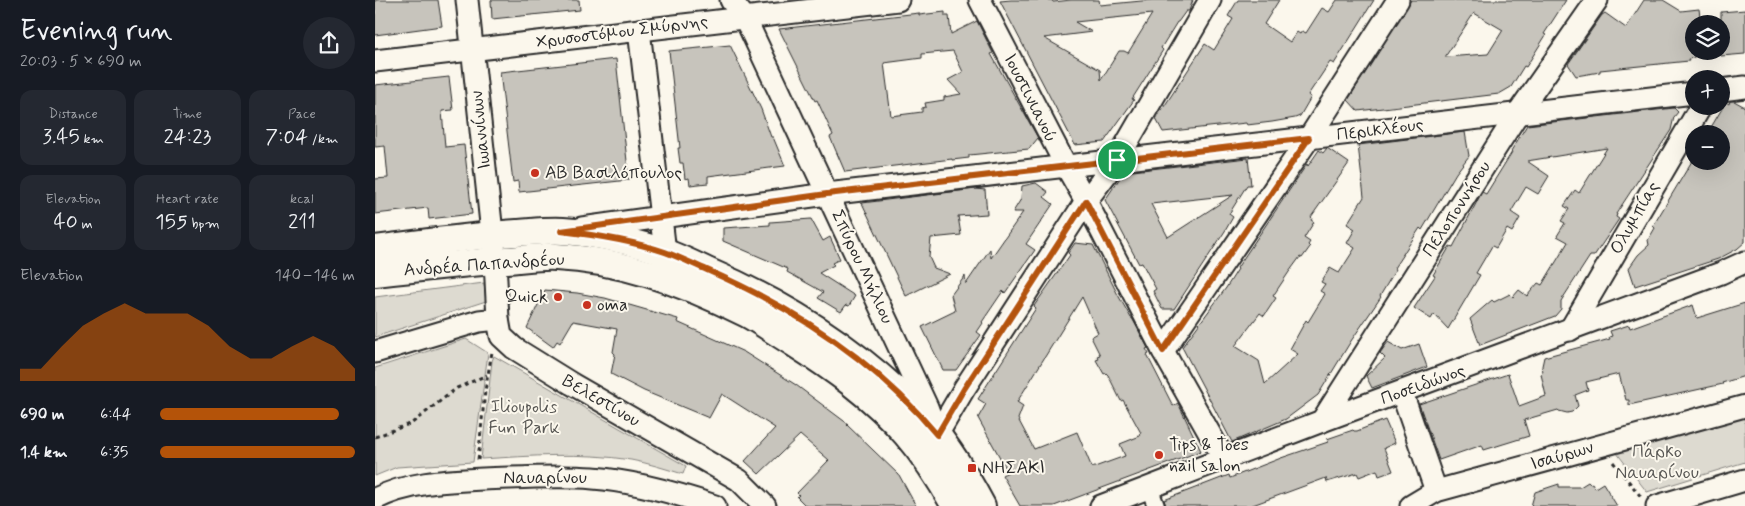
<!DOCTYPE html>
<meta charset="utf-8">
<style>
:root{--surface:#171b24;--page:#242831;--text:#f1f3f6;--muted:#9ea1a6;--accent:#b45309}
body{margin:0;font-family:Mynerve,sans-serif;background:var(--page);color:var(--text);height:100vh;display:flex;flex-direction:column;font-size:19px;white-space:nowrap}
*{box-sizing:border-box;margin:0}
p{font-size:16px;color:var(--muted)}
.icon{flex:none;width:28px;height:28px;fill:none;stroke:currentColor;stroke-width:2;stroke-linecap:round;stroke-linejoin:round}
.map{position:relative;flex:1;overflow:hidden}
.side{display:flex;flex-direction:column;background:var(--surface);width:375px}
.side>*{flex:none}
.controls{position:absolute;left:1310px;top:15px;display:grid;gap:10px}
.controls a{display:grid;place-items:center;width:45px;height:45px;border-radius:50%;background:var(--surface);box-shadow:0 5px 20px #0002;font-size:25px}
.pin{position:absolute;display:grid;place-items:center;width:42px;height:42px;color:#fff;margin:-21px;border:2px solid #fff;border-radius:50%;box-shadow:0 1px 5px #0007}
.round{display:grid;place-items:center;flex:none;width:52px;height:52px;border-radius:26px;background:var(--page)}
.headline{display:flex;align-items:center;justify-content:space-between;height:85px;padding:0 20px}
h1{font-size:28px;font-weight:600;line-height:38px}
.metrics{display:grid;grid-template-columns:repeat(3,1fr);gap:8px;height:85px;padding:5px 20px}
.metrics div{display:grid;align-content:center;border-radius:12px;background:var(--page);text-align:center}
.metrics b{font-size:21px;font-weight:600}
.metrics small{font-size:14px;font-weight:400}
.metrics p{font-size:14px}
.chart{height:140px;padding:10px 20px}
.chart p{display:flex;justify-content:space-between}
.chart svg{width:100%;height:90px;margin-top:5px;fill:var(--accent);opacity:.7}
ul{padding:0 20px;list-style:none;font-size:16px}
li{display:grid;grid-template-columns:80px 60px 1fr;align-items:center;height:38px}
li i{height:12px;border-radius:6px;background:var(--accent)}
main{display:flex;flex:1;min-height:0}
.map>svg:first-child{display:block}
.green{fill:#dddad0;stroke:#84827e}
.building{fill:#c7c4bc;stroke:#2b2b2b;fill-rule:evenodd}
.lines{fill:none;stroke-linecap:round;stroke-linejoin:round}
.pedestrian-casing{stroke:#2b2b2b;stroke-width:20}
.minor-casing{stroke:#2b2b2b;stroke-width:25}
.tertiary-casing{stroke:#2b2b2b;stroke-width:30}
.path{stroke:#2b2b2b;stroke-width:3;stroke-dasharray:4 4;stroke-linecap:butt}
.pedestrian{stroke:#fbf7ec;stroke-width:16}
.minor{stroke:#fbf7ec;stroke-width:21}
.tertiary{stroke:#fbf7ec;stroke-width:26}
.route-casing{stroke:#fff;stroke-width:10}
.route{stroke:#b45309;stroke-width:6}
.poi-dot{fill:#c8321e;stroke:#fbf7ec;stroke-width:2}
.labels{text-anchor:middle;dominant-baseline:central;stroke-width:4;stroke-linejoin:round;paint-order:stroke}
.street-label{font-size:18px;fill:#2b2b2b;stroke:#fbf7ec}
.poi-label{font-size:18px;fill:#2b2b2b;stroke:#fbf7ec;text-anchor:start}
.park-label{font-size:18px;fill:#585754;stroke:#fbf7ec}
</style>
<main>
<section class="side">
<div class="headline"><div><h1>Evening run</h1><p>20:03 · 5 × 690 m</p></div><a class="round"><svg class="icon" aria-label="share" viewBox="0 0 24 24"><path d="M12 15V3M7 8l5-5 5 5M5 13v7h14v-7"/></svg></a></div>
<div class="metrics">
<div><p>Distance</p><b>3.45<small> km</small></b></div>
<div><p>Time</p><b>24:23</b></div>
<div><p>Pace</p><b>7:04<small> /km</small></b></div>
</div>
<div class="metrics">
<div><p>Elevation</p><b>40<small> m</small></b></div>
<div><p>Heart rate</p><b>155<small> bpm</small></b></div>
<div><p>kcal</p><b>211</b></div>
</div>
<div class="chart"><p><span>Elevation</span>140–146 m</p>
<svg viewBox="0 0 160 44" preserveAspectRatio="none"><path d="M0 44V38L10 38L20 27L30 17L40 11L50 6L60 11L70 11L80 11L90 17L100 27L110 33L120 33L130 27L140 22L150 27L160 38V44z"/></svg>
</div>
<ul>
<li><b>690 m</b>6:44<i style="width:92%"></i></li>
<li><b>1.4 km</b>6:35<i style="width:100%"></i></li>
</ul>
</section>
<div class="map">
<svg width="1370" height="506" viewBox="0 0 1370 506">
<rect width="100%" height="100%" fill="#fbf7ec"/>
<filter id="ink" filterUnits="userSpaceOnUse"><feTurbulence type="fractalNoise" baseFrequency=".02" numOctaves="2"/><feDisplacementMap in="SourceGraphic" scale="10" xChannelSelector="R" yChannelSelector="G"/><feConvolveMatrix kernelMatrix="1 2 1 2 8 2 1 2 1" color-interpolation-filters="sRGB"/></filter>
<g filter="url(#ink)">
<!-- green -->
<g class="green">
<path d="M109 283 111 301 0 337V297Z"/>
<path d="M91 339 113 353 98 462 22 467 0 476V368Z"/>
<path d="M119 356 311 466 308 474C291 469 273 463 256 460 206 452 156 456 106 459L117 361Z"/>
<path d="M1370 414V462L1272 492 1238 448Z"/>
</g>
<!-- building -->
<g class="building">
<path d="M0 0H63L67 26 0 35Z"/>
<path d="M116 0H204L205 10 117 19Z"/>
<path d="M636 0H677L678 2 696 0H724L725 5 777 0H818L814 11H811L803 22H802L786 48 788 50 757 99 759 100 729 142 700 145 625 1ZM777 14 753 53 749 51H744L726 80 725 70 669 38 717 32 700 22Z"/>
<path d="M863 0H904L889 24 915 42 922 32 925 34 927 31 931 33 947 8 954 12 962 0H999L959 64 955 62 933 95 936 97 925 116 920 118 897 122 872 125 871 123 788 132 781 119 830 44 839 50 858 19 853 16Z"/>
<path d="M1036 0H1191L1169 34 1171 35 1151 67 1149 66 1136 87 1124 94 983 111 973 100ZM1099 13 1128 30 1113 54 1070 57Z"/>
<path d="M1269 0H1288L1306 11 1324 9 1326 24H1319V58L1313 59 1314 61 1225 70V72L1201 76 1193 64 1227 15 1230 13 1251 28Z"/>
<path d="M1370 10V54L1346 56V12Z"/>
<path d="M570 12V16H574L576 34 602 21 618 53 616 54 663 138 654 149 594 155V158L577 160V159L470 172 455 137 458 135 442 100 440 101 404 29 544 13V15ZM578 51 588 72 573 80 586 94 569 97V100L550 103 551 107 547 108V112L516 116 509 63 547 58V54Z"/>
<path d="M355 45 386 109 396 137H398L410 166 333 176V183L315 185 314 178 310 179 308 163H305L303 148H305L294 51Z"/>
<path d="M241 59 254 180 144 192 143 181 138 182 125 72Z"/>
<path d="M74 77 78 110 67 111 70 147 89 145 97 214 54 219 53 208 0 214V179L13 178 10 146 0 147V85Z"/>
<path d="M1355 101H1359L1370 107V242L1362 249 1343 259 1260 286 1254 268 1263 255 1274 245 1273 240 1280 228 1278 226 1317 161H1346V134H1332L1351 102 1354 104Z"/>
<path d="M1299 108 1303 112 1299 117 1296 130 1241 214H1242L1241 217 1244 219 1219 256H1215L1186 301V309L1180 316 1105 345 1095 319 1117 300 1119 302 1135 294 1138 297 1144 290 1152 296 1163 283 1167 285 1193 242 1182 236 1190 223 1186 221 1194 209 1189 206 1200 190 1204 193 1232 148 1152 161 1174 176 1163 194 1151 187 1136 212 1145 218 1137 232 1132 229 1121 248 1117 246 1101 273 1105 275 1073 329 1059 314 1056 319 1039 308 1060 276 1058 275 1075 246 1078 247 1107 192 1111 194 1137 152 1136 151 1152 125Z"/>
<path d="M1090 132 1094 156 1081 173 1047 230 1045 228 1019 268 1021 269 1005 296 1006 297 976 341 943 395 911 419 857 442 807 347 851 288 863 269 862 268 932 164 933 166 944 150 948 153 952 148 974 163 936 217 937 218 936 220 939 222 929 238 935 242 933 245 935 247 927 258 925 257 914 272 898 296 901 298 889 316 885 313 860 346 884 361 890 384 923 354 915 349 931 320 933 322 950 294 945 291 950 284 946 282 955 268 964 273 980 248 972 243 980 229 972 224 989 197 983 145Z"/>
<path d="M873 158 876 185H872L854 214 858 217 850 231 799 309H787L778 291 781 289 767 263 764 264 730 200 749 172ZM858 195 793 237 776 204Z"/>
<path d="M661 183 673 192 669 197 678 204 651 244 660 250 630 293 628 291 607 322 608 323 602 332 606 335 581 370H568L547 327 580 311 576 295 590 276 591 284 615 249 616 258 648 212H638L646 199 647 186Z"/>
<path d="M601 189 610 190 612 214 583 216 586 235 556 238 554 257 559 268 575 274 531 296 487 203Z"/>
<path d="M436 219 448 241 455 237 465 259 457 263 459 265 444 273 480 296 474 306 471 305 466 312 443 298 448 292 412 272 413 269 348 241V228L395 225V222Z"/>
<path d="M700 243 718 245 743 295 756 318H757L773 348 771 349 774 354 772 355 798 406 803 403 826 451 679 506H645L627 475 633 472 603 418 611 404 603 399 661 308 659 306 695 255 693 253ZM707 297 723 333 716 337 725 355 722 356 724 359 721 360 729 374 731 373 733 375 746 401 748 400 766 433 764 434 765 436 745 444 750 456 717 468 702 432 659 449 643 419 648 406 642 402Z"/>
<path d="M170 290 202 293 230 298 303 319 302 322 369 352 421 385 473 424 472 425 524 475 541 506H431L422 497 424 495 422 493 454 460 425 435 384 474 370 461 400 428 347 394 334 418 269 391 236 374 240 354 238 352 242 329 198 321 185 343 182 341 178 347 152 328Z"/>
<path d="M1370 303V376L1347 383 1348 384 1254 405V400H1251L1244 374 1211 382 1213 390 1200 395 1203 406 1197 412 1192 413 1184 411 1183 410 1149 420 1154 436 1109 450 1107 445 1064 460 1044 404 1133 374 1144 406 1171 396 1166 374 1168 372 1167 366 1169 357 1235 339 1234 337 1237 336 1235 331 1254 325 1255 328 1318 305 1322 318Z"/>
<path d="M1013 342 1027 350 1044 344 1052 367 997 388 991 376 1010 358 1005 353Z"/>
<path d="M1010 420 1020 443 1009 448 1018 471 1004 476 1002 470 984 477 982 473 952 482 951 478 875 506H791L789 500 854 475 855 478 906 458 953 442 952 439 978 430 979 431H982Z"/>
<path d="M1213 482 1215 484 1217 483 1220 488 1228 483 1242 506H1156L1160 492 1184 484V487H1205Z"/>
</g>
<g class="lines">
<defs>
<path id="pedestrian" d="M774 487 781 506"/>
<g id="minor">
<path d="M92 0 120 261 123 319 126 336 139 348 197 384 364 480 390 506"/>
<path d="M356 0 370 18 552 407 559 426"/>
<path d="M605 0 691 166 711 201 788 351 849 459"/>
<path d="M264 30 290 252"/>
<path d="M0 61 523 0"/>
<path d="M1346 90 1370 87"/>
<path d="M207 228 452 194 1319 93"/>
<path d="M1195 330 1326 106"/>
<path d="M788 351 934 138 1023 0"/>
<path d="M0 352 104 321 123 319"/>
<path d="M1027 393 1061 491"/>
<path d="M947 421 1143 113 1222 0"/>
<path d="M562 435 589 389 711 201 742 160 835 0"/>
<path d="M0 499C35 482 69 481 108 479 144 478 181 475 218 478 259 481 301 493 340 506"/>
<path d="M726 506 947 421 1346 273 1370 262"/>
<path d="M1036 506 1061 491 1370 406"/>
<path d="M1282 506 1370 480"/>
</g>
<g id="tertiary">
<path d="M0 249C47 243 95 236 142 233 157 232 173 230 188 231 218 233 262 242 291 253 305 258 319 265 332 271 410 304 482 350 541 410 568 438 589 472 607 506"/>
<path d="M0 273C44 268 88 263 132 260 148 259 165 256 181 257 248 260 313 284 372 314 387 322 402 333 417 342 458 368 499 397 531 434 550 456 566 481 580 506"/>
</g>
</defs>
<!-- pedestrian casing -->
<use href="#pedestrian" class="pedestrian-casing"/>
<!-- minor casing -->
<use href="#minor" class="minor-casing"/>
<!-- tertiary casing -->
<use href="#tertiary" class="tertiary-casing"/>
<!-- path -->
<g class="path">
<path d="M0 437 37 423 82 388 112 375"/>
<path d="M103 460 110 391 117 352"/>
<path d="M1238 462 1267 498"/>
</g>
<!-- pedestrian -->
<use href="#pedestrian" class="pedestrian"/>
<!-- minor -->
<use href="#minor" class="minor"/>
<!-- tertiary -->
<use href="#tertiary" class="tertiary"/>
</g>
</g>
<g class="lines" filter="url(#ink)">
<defs>
<path id="route" d="M934 138 788 351 711 201 589 389 562 435C501 361 419 308 332 270 318 264 304 257 290 252 257 241 221 235 186 231L452 194Z"/>
</defs>
<!-- route casing -->
<use href="#route" class="route-casing"/>
<!-- route -->
<use href="#route" class="route"/>
</g>
<!-- markers -->
<g class="poi-dot">
<circle cx="160" cy="173" r="5"/>
<circle cx="183" cy="297" r="5"/>
<circle cx="212" cy="305" r="5"/>
<circle cx="784" cy="455" r="5"/>
<rect x="592" y="463" width="10" height="10" rx="2.5"/>
</g>
<g class="labels">
<!-- street labels -->
<g class="street-label">
<text transform="translate(247 32) rotate(-7)">Χρυσοστόμου Σμύρνης</text>
<text transform="translate(655 98) rotate(63)">Ιουστινιανού</text>
<text transform="translate(106 130) rotate(-96)">Ιωαννίνων</text>
<text transform="translate(1005 130) rotate(-7)">Περικλέους</text>
<text transform="translate(1082 209) rotate(-57)">Πελοποννήσου</text>
<text transform="translate(1260 218) rotate(-60)">Ολυμπίας</text>
<text transform="translate(109 265) rotate(-4)">Ανδρέα Παπανδρέου</text>
<text transform="translate(487 267) rotate(65)">Σπύρου Μήλιου</text>
<text transform="translate(1048 385) rotate(-20)">Ποσειδώνος</text>
<text transform="translate(226 401) rotate(30)">Βελεστίνου</text>
<text transform="translate(1187 456) rotate(-16)">Ισαύρων</text>
<text x="170" y="478">Ναυαρίνου</text>
</g>
<!-- poi labels -->
<g class="poi-label">
<text x="170" y="173">ΑΒ Βασιλόπουλος</text>
<text x="173" y="297" text-anchor="end">Quick</text>
<text x="222" y="305">oma</text>
<text x="794" y="445">Tips &amp; Toes<tspan x="794" dy="21">nail salon</tspan></text>
<text x="607" y="468">ΝΗΣΑΚΙ</text>
</g>
<!-- park labels -->
<g class="park-label">
<text x="149" y="407">Ilioupolis<tspan x="149" dy="21">Fun Park</tspan></text>
<text x="1282" y="452">Πάρκο<tspan x="1282" dy="21">Ναυαρίνου</tspan></text>
</g>
</g>
</svg>
<div class="controls">
<a><svg class="icon" aria-label="layers" viewBox="0 0 24 24"><path d="M12 4l9 5-9 5-9-5zM3 14l9 5 9-5"/></svg></a>
<a>+</a>
<a>−</a>
</div>
<div class="pin" style="left:742px;top:160px;background:#1e9e55"><svg class="icon" aria-label="arrive" viewBox="0 0 24 24"><path d="M6 21V4h12l-3 4 3 4H6"/></svg></div>
</div>
</main>
